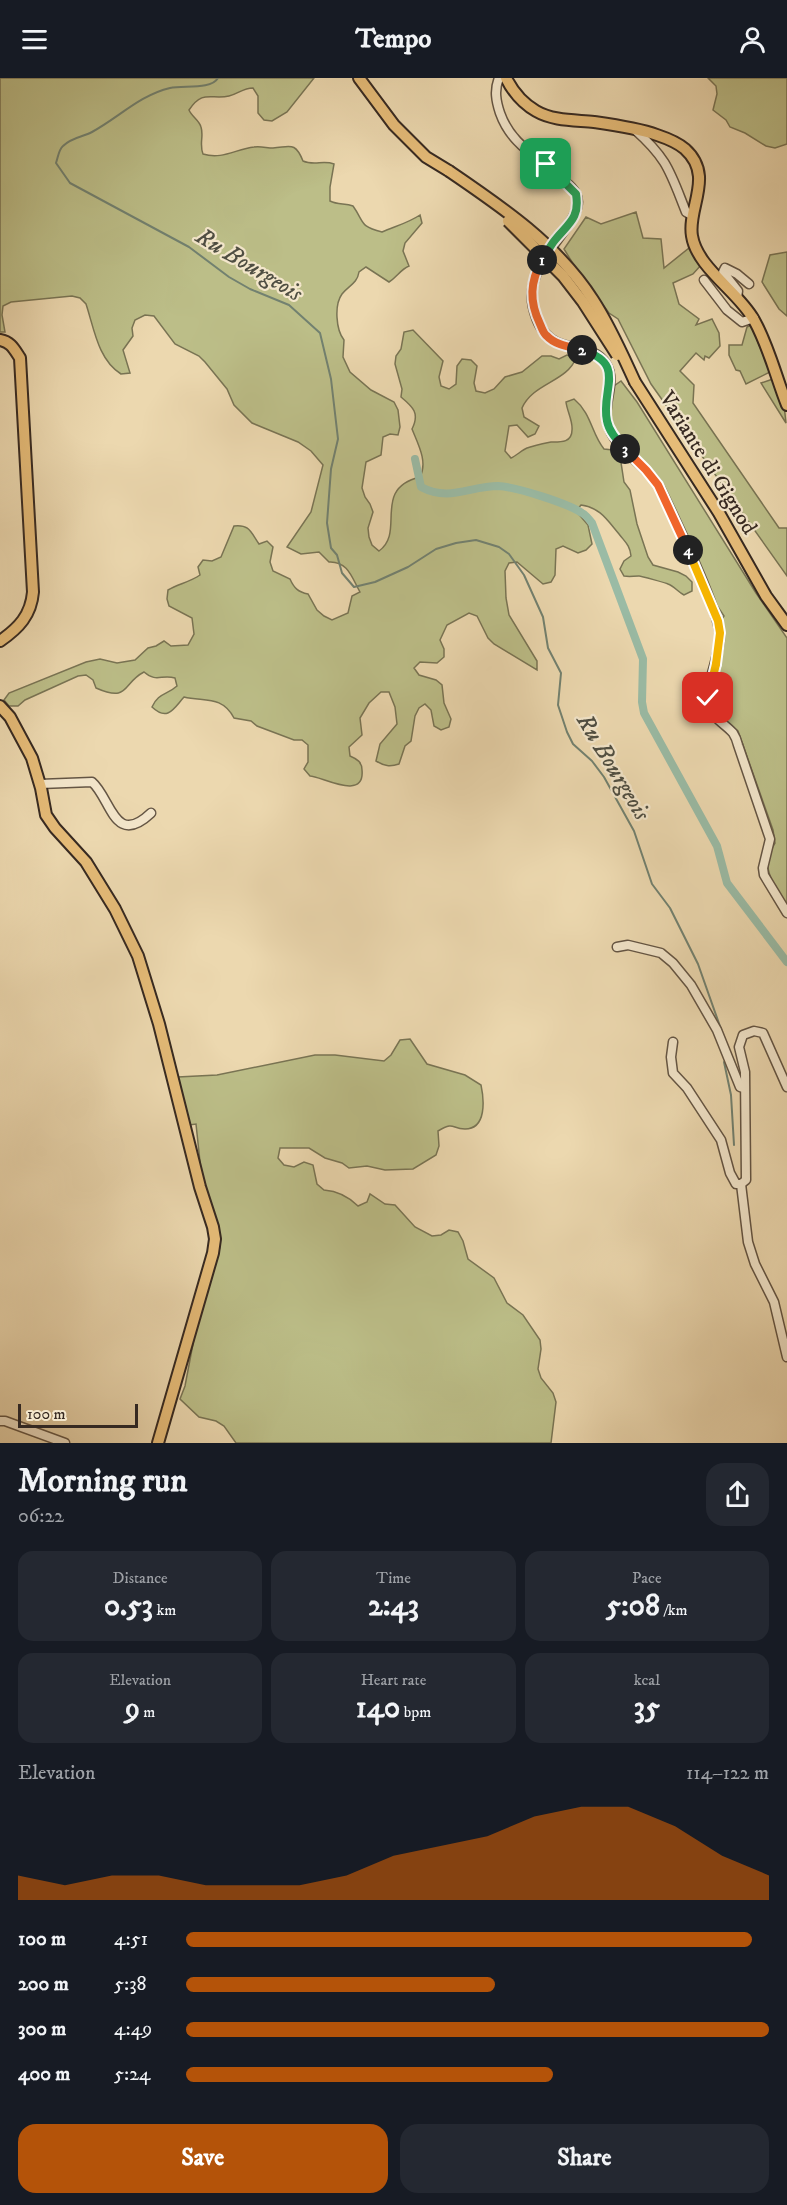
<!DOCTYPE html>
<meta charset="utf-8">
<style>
:root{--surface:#171b24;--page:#242831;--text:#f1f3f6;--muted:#9ea1a6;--accent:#b45309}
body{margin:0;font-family:"IM FELL DW Pica",serif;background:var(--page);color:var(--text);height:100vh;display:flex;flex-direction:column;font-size:22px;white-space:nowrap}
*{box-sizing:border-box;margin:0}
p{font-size:20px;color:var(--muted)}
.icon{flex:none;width:33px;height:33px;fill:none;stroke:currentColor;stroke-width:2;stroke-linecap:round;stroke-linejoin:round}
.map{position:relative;height:1365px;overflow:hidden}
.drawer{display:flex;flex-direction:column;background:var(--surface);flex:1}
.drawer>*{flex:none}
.scale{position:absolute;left:18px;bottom:15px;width:120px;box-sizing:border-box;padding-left:6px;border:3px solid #362921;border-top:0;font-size:16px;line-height:21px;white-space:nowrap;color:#362921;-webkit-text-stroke:4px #f3e6cb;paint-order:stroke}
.pin{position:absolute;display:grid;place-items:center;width:51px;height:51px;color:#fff;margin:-26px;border-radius:12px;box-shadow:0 3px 9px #0006}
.km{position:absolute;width:30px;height:30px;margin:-15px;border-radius:50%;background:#222;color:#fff;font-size:16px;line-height:30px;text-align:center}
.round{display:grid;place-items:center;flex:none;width:63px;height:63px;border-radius:18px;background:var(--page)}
.overview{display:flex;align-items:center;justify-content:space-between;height:102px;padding:0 18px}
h1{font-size:33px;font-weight:800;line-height:45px}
.metrics{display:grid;grid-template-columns:repeat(3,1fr);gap:9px;height:102px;padding:6px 18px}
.metrics div{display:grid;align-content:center;border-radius:15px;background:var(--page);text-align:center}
.metrics b{font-size:30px;font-weight:800}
.metrics small{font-size:16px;font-weight:400}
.metrics p{font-size:16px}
.chart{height:168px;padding:12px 18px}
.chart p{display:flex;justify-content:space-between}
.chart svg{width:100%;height:108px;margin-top:6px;fill:var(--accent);opacity:.7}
.primary-button{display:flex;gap:12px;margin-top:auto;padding:12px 18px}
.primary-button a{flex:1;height:69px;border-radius:18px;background:var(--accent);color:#fff;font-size:24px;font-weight:800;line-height:69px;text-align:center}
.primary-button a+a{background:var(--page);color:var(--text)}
ul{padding:0 18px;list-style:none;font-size:20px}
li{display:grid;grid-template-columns:96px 72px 1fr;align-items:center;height:45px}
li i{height:15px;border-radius:8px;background:var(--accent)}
header{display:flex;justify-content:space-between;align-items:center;height:78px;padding:0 18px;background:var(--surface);font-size:27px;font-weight:800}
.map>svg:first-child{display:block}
.green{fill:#bcbe88;stroke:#797454;stroke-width:1.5}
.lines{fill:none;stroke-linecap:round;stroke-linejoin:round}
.stream{stroke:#728170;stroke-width:2}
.canal{stroke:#9abba5;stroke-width:8}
.minor-casing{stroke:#645544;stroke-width:11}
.major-casing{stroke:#362921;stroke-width:14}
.minor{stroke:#f3e6cb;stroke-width:8}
.major{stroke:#e6bc78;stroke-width:10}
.major-bridge-casing{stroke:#362921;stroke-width:14;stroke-linecap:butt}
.major-bridge{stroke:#e6bc78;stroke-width:10}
.split-1-casing{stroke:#fff;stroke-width:12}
.split-2-casing{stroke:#fff;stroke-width:12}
.split-3-casing{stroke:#fff;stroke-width:12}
.split-4-casing{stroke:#fff;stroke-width:12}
.split-5-casing{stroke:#fff;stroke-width:12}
.split-6-casing{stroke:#fff;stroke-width:12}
.split-1{stroke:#22a559;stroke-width:8}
.split-2{stroke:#f0652b;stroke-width:8}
.split-3{stroke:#22a559;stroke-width:8}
.split-4{stroke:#f0652b;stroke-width:8}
.split-5{stroke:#f5b400;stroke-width:8}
.split-6{stroke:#f5b400;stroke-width:8}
.labels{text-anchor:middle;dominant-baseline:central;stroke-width:4.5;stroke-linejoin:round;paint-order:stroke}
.street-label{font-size:22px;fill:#362921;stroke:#f3e6cb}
.water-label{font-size:24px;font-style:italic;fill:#4f4e42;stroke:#f3e6cb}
</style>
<header><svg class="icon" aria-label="menu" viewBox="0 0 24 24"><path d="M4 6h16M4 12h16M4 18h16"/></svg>Tempo<svg class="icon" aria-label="person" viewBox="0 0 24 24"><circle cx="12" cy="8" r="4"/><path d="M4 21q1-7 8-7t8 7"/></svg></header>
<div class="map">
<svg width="787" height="1365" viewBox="0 0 787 1365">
<rect width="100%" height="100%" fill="#ecd8af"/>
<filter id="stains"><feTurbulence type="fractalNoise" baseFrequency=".00333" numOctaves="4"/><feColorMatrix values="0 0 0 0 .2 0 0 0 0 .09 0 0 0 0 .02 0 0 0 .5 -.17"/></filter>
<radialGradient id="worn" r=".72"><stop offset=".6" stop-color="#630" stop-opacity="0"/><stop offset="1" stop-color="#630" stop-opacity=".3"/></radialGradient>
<!-- green -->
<g class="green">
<path d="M0 0H314L287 34 272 43 264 42 258 35V18L253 10C243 10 238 16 229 18 211 22 203 11 189 32 192 39 199 42 201 49 204 58 199 66 203 76 222 82 236 71 254 69 261 68 267 70 273 70 290 69 295 63 303 83 314 88 323 82 334 86L330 109V123C338 127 345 125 353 128 365 145 359 148 382 154 396 148 408 145 420 137L422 145 405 165 403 173 409 188C400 192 397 199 389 204L366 189 359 194C357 206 349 207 342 216 334 227 336 252 344 262L343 279 350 294 371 312 394 324 398 332 400 349 398 357 390 356 383 359 381 377 366 384 362 410 365 419 370 426 373 434 368 450 369 459 372 467 379 473C406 454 371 411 420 399 428 384 418 366 412 351 420 335 413 329 401 319L402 311 395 286 396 278 401 271 404 254 413 252 443 283 439 299 441 308 449 311 456 306 457 288 462 281 471 282 477 288 474 305 476 313 485 315 494 311 505 299 522 294 542 278H551L559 281 567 277 576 280C567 304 533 305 522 330L524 339 539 348 535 356 528 359 517 347 509 348 505 373 511 380C516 378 522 372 527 370 534 368 544 365 551 364 560 364 572 365 572 352 573 343 567 333 566 324L574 321C592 336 591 355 604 371L613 372 620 378 624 404 630 412 637 446 648 479 653 487 678 494 686 498 692 504V513L684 517C678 514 674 508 668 506 666 505 641 498 639 498 633 498 630 499 624 498L620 491 624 483 631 478C630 467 625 464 619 456 607 442 601 430 581 427L576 433 588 447 592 466 586 472 578 475 563 468 556 471 555 497 551 504 543 506 517 484 509 485 505 493 506 520 509 537 537 583V592L494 566 488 560 477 538 469 535 447 547 440 562 444 571V579L437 585 420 584 414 590 419 597 436 602 442 607 444 625 451 641 449 649 441 652 434 648 431 632 425 626 419 630 415 638 411 663 405 668 399 686C390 689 384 688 376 683L380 666 397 646 395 629 389 614H381L369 625 360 640 362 657 349 669 350 678C357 681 362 684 362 692 365 724 321 698 310 698L304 691 308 684V667L302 662H294L257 648 251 643 234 640C222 617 204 624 184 619 174 630 168 644 152 629 158 615 167 617 177 608L175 600C161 596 157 605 144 594 122 605 130 625 96 610L93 602 86 597 78 598 25 622 18 628H9L4 622 9 615 86 584 100 581 117 585 135 582 148 570 156 568 164 563 171 568 188 567 194 556 192 540 169 528 167 521 168 512C178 506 190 504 200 497L198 489 203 482 212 483 221 479 234 448C250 446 251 455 259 466L267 463 273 469 270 484 273 493 290 501C294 510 298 514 308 516L317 532 324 538 332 542 348 535 352 518 360 514C352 500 348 483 329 484L319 474 301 476 287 469 311 434 323 387 311 373 298 364 252 345 234 327 227 311 205 284 199 278 175 266 154 238 145 237 135 242 132 250 133 258 123 272 130 295 121 296C98 282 94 250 86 226L80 220 72 218 11 224 3 228 2 237 5 254H0Z"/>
<path d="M708 0H787V66L775 70 766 68 745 55 730 49 726 42 713 32 717 16 716 8Z"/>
<path d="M636 134 643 160 661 161 664 190 689 170 702 186 693 196 673 205 679 226 699 241 696 247 712 241 719 255 720 268 709 280 705 278 704 282 696 275 680 293 694 307 693 325 779 450H787V498L651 306 618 241 609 235 577 192 564 171 586 139 601 146Z"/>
<path d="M787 174V238L779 231 762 204 770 177Z"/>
<path d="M751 247 770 294 746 306 740 293 736 292 729 277V267H742L747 249Z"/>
<path d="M773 301 784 327 786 345 761 305Z"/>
<path d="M621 303 637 324 756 515 787 560V827C773 806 759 789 775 765L773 752 738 653 720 640 714 621 711 618 722 563 721 542 724 538 716 526 651 392 615 354 611 344V323L614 308Z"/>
<path d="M410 961 427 986 465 997 481 1007C484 1021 487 1051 465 1051 451 1051 455 1043 438 1053L439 1068 436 1077 413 1091 385 1092 367 1088 349 1090 342 1085 325 1080 309 1070H280L278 1080 284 1087 294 1089 304 1084 313 1087 317 1106 324 1112C337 1113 348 1118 358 1128L367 1124 370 1116 385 1126 395 1127 415 1149 432 1158 441 1157 449 1152 458 1154 463 1163 468 1181 494 1200 507 1225 523 1237 540 1262 541 1271 538 1291 541 1300 553 1315 556 1324 551 1365H236L224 1348 216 1343 199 1339 180 1321 185 1308 196 1250 220 1169 217 1148 201 1093 196 1046 189 1047 177 1005 178 999 217 997 315 977H335L384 983 391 977 400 962Z"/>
</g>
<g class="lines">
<!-- stream -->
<g class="stream">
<path d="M218 0C211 12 184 7 170 10 140 17 118 40 92 54 83 59 72 59 63 68 59 71 58 79 56 85L70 105 189 169 229 199 250 211 289 227 320 255 331 301 338 361 331 391 327 445 331 470 337 477 342 495 354 509 375 504 408 489 436 471 456 465 476 462 499 469 509 476 524 497 543 539 548 570 561 595 558 627 567 654 573 666 592 683 604 699 634 753 652 806 670 830 698 886 722 954"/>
<path d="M724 984 731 1017 734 1067"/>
</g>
<!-- canal -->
<path class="canal" d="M415 381 421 409C449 424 470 408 498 408 516 409 567 425 582 435 586 437 589 441 592 445L643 581 642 624 644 635 717 768 727 805 787 884"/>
<defs>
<g id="minor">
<path d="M499 0C494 12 496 23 500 35 512 69 540 79 564 103 568 106 574 111 576 116 590 143 522 180 533 229 546 286 588 257 606 286 617 303 603 325 607 343 613 372 647 386 660 410 678 447 696 484 710 522 714 533 719 545 720 557 720 580 704 605 710 628 714 642 724 645 733 655 735 658 737 663 738 667L770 761 763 790 764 797 787 835"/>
<path d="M634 51C668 81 670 94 686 134L693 138"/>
<path d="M704 202 727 232 742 244 754 240"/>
<path d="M737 220 738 213 723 194 725 190 737 196 749 206"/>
<path d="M40 706 92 704C111 720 114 770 151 735"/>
<path d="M617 869 628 867 661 875 673 885 691 907 717 952 740 1009 744 1010"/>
<path d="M673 964 671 979 673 995 687 1010 721 1062 730 1095 736 1106H741L746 1102 745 994 739 969 743 957 754 953 763 955 787 1009"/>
<path d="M741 1106 748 1164 755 1186 774 1224 787 1279"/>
<path d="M0 1343H5L65 1365"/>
</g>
<g id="major">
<path d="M359 0 394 47 426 79 449 93"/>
<path d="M506 0C513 14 522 25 536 33 553 43 575 42 594 44 615 47 637 50 657 57 666 60 678 65 685 71 715 98 687 130 692 158 697 190 739 214 754 242 769 269 776 299 787 327"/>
<path d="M0 262C11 264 14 271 20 280L33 514C31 537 19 550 0 563"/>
<path d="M635 304 719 435 766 518 787 547"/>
<path d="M0 628 10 639 32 680 41 710 46 737 55 750 86 784 115 831 138 878 159 946 200 1109 213 1149 215 1161 213 1175 158 1365"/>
</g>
</defs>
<!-- minor casing -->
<use href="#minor" class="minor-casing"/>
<!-- major casing -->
<use href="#major" class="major-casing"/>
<!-- minor -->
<use href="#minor" class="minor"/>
<!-- major -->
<use href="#major" class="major"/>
<defs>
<g id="major-bridge">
<path d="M449 93C502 129 558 167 593 222 610 248 622 276 635 304"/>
<path d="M508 143 563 198 583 224 617 277"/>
</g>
</defs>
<!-- major-bridge casing -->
<use href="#major-bridge" class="major-bridge-casing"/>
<!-- major-bridge -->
<use href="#major-bridge" class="major-bridge"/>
</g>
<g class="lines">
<defs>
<path id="split-1" d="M542 182C547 175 550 168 555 162 569 145 580 140 576 116L546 86"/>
<path id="split-2" d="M542 182C530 204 529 223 540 246 542 250 543 255 547 258 555 267 571 269 582 272"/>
<path id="split-3" d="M582 272C628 286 600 312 607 343 609 354 618 363 625 371"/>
<path id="split-4" d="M625 371 646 392 658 407 688 472"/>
<path id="split-5" d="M688 472 718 543 720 555 716 586"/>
<path id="split-6" d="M708 620 716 586"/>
</defs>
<!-- split-1 casing -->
<use href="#split-1" class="split-1-casing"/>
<!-- split-2 casing -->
<use href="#split-2" class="split-2-casing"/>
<!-- split-3 casing -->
<use href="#split-3" class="split-3-casing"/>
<!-- split-4 casing -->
<use href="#split-4" class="split-4-casing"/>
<!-- split-5 casing -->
<use href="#split-5" class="split-5-casing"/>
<!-- split-6 casing -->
<use href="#split-6" class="split-6-casing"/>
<!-- split-1 -->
<use href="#split-1" class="split-1"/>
<!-- split-2 -->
<use href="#split-2" class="split-2"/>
<!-- split-3 -->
<use href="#split-3" class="split-3"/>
<!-- split-4 -->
<use href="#split-4" class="split-4"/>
<!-- split-5 -->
<use href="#split-5" class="split-5"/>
<!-- split-6 -->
<use href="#split-6" class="split-6"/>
</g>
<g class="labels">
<!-- street labels -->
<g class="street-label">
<text transform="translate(708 385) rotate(58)">Variante di Gignod</text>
</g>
<!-- water labels -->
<g class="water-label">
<text transform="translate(249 187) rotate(31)">Ru Bourgeois</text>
<text transform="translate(613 689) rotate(59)">Ru Bourgeois</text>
</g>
</g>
<rect width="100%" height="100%" filter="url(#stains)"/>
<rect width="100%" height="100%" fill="url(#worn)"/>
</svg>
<div class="scale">100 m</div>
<div class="pin" style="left:546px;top:86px;background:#1e9e55"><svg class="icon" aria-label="arrive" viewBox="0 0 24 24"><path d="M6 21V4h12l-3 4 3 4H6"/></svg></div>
<div class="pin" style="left:708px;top:620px;background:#d93025"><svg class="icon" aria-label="check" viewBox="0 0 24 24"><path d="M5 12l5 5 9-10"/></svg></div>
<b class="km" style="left:542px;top:182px">1</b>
<b class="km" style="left:582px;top:272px">2</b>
<b class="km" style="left:625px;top:371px">3</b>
<b class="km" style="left:688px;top:472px">4</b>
</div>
<section class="drawer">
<div class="overview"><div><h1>Morning run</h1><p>06:22</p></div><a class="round"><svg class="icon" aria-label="share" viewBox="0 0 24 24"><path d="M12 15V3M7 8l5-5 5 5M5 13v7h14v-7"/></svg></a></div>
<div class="metrics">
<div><p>Distance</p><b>0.53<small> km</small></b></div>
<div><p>Time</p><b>2:43</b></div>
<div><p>Pace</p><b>5:08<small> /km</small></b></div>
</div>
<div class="metrics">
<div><p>Elevation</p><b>9<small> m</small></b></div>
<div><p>Heart rate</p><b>140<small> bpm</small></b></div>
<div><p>kcal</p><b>35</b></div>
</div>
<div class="chart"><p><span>Elevation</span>114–122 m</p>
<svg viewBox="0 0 160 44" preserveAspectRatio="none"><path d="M0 44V34L10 38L20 34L30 34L40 38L50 38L60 38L70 34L80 26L90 22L100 18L110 10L120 6L130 6L140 14L150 26L160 34V44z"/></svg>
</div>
<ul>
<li><b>100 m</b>4:51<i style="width:97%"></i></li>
<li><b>200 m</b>5:38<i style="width:53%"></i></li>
<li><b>300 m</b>4:49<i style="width:100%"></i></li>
<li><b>400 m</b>5:24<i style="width:63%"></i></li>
</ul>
<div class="primary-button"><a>Save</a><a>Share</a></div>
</section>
